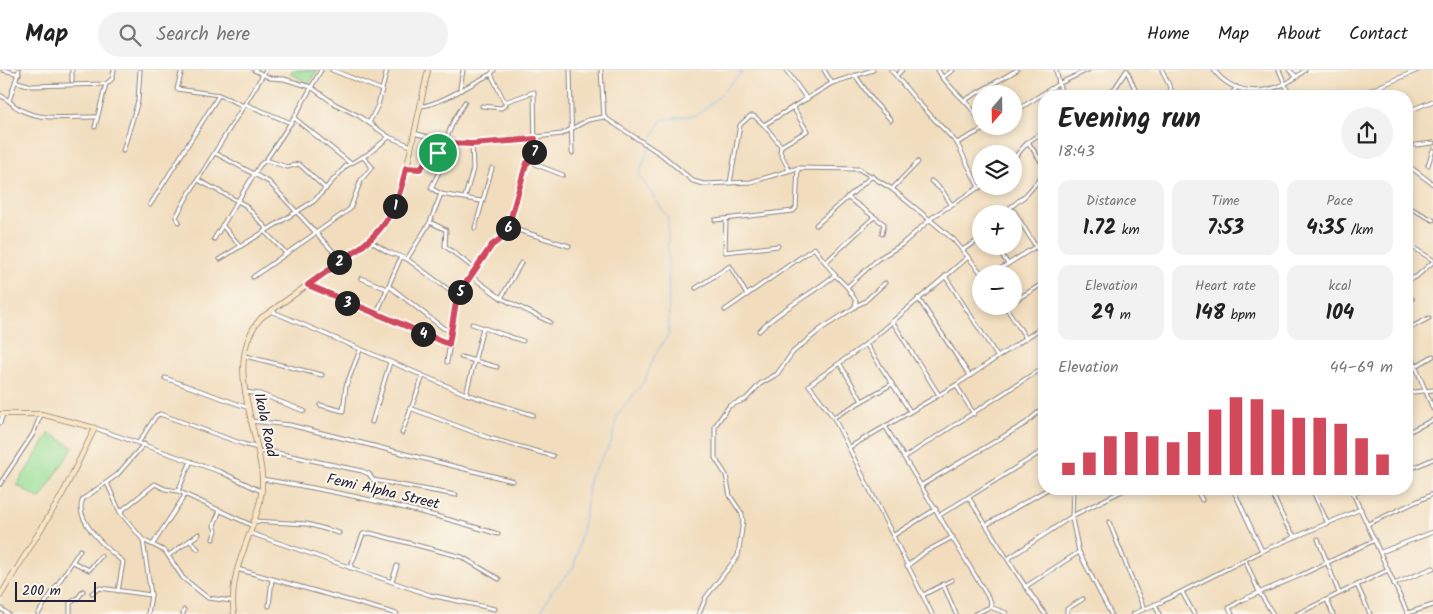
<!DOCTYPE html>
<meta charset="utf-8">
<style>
:root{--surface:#fff;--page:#f2f2f2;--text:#222;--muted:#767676;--line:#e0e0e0;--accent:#d1495b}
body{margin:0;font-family:Kalam,sans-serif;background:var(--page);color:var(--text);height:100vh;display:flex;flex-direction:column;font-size:19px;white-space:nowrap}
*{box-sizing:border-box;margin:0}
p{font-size:16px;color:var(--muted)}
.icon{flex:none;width:28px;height:28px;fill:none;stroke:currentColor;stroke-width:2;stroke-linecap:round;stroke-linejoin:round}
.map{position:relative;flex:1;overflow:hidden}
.sheet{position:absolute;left:1038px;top:20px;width:375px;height:405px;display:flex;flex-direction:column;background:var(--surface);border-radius:20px;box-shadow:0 2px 8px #0003}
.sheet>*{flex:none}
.needle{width:32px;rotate:200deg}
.tools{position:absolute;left:972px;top:15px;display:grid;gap:10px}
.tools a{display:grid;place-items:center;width:50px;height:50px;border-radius:50%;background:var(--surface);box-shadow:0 2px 8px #0003;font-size:25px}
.scale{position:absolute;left:15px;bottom:12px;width:81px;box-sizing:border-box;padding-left:5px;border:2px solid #22223b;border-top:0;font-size:14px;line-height:18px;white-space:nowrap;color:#22223b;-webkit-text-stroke:4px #fbf7ec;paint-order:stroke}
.pin{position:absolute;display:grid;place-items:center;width:42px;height:42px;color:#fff;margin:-21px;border:2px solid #fff;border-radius:50%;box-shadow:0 1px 5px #0007}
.km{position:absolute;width:25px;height:25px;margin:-12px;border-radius:50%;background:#222;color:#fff;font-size:14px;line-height:25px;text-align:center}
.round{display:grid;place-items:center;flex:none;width:52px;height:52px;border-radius:26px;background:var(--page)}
.overview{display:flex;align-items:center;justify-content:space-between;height:85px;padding:0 20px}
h1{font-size:28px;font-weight:700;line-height:38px}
.figures{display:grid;grid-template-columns:repeat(3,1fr);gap:8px;height:85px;padding:5px 20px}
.figures div{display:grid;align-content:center;border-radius:12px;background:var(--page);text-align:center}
.figures b{font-size:21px;font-weight:700}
.figures small{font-size:14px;font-weight:400}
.figures p{font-size:14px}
.chart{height:140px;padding:10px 20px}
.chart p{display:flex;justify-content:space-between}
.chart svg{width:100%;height:90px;margin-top:5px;stroke:var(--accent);stroke-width:6}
header{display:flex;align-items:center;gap:30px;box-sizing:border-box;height:70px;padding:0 25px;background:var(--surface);border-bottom:1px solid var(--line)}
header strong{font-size:24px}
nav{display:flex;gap:28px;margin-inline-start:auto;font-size:18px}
.search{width:350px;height:45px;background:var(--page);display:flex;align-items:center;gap:12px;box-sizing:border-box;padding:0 18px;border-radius:28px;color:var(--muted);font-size:19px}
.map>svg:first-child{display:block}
.green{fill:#99df97;stroke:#5e8069}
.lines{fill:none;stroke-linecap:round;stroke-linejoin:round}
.stream{stroke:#7bbcf0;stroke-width:1}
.street-casing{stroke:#8a807c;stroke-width:5}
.secondary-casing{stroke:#8a807c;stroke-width:6}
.street{stroke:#fff;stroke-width:3}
.secondary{stroke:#fbe6c4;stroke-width:4.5}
.route-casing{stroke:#fff;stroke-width:10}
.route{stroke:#d1495b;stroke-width:6}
.labels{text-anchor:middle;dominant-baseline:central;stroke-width:4;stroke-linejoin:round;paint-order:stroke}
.street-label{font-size:15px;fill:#22223b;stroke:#fbf7ec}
</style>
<header>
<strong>Map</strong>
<div class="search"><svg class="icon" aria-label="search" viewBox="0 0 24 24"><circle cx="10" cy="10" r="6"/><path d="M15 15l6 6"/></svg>Search here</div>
<nav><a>Home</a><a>Map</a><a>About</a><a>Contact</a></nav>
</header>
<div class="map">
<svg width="1433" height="544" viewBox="0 0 1433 544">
<rect width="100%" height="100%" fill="#fbf7ec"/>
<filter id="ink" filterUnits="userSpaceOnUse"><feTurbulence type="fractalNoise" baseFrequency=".02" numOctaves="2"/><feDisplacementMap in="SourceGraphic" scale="10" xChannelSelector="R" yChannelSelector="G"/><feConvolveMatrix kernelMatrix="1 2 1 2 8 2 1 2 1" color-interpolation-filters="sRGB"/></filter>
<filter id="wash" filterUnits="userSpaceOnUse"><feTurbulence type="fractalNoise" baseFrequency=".0096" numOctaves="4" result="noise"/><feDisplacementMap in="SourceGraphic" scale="20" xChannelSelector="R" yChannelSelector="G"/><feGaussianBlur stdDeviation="1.12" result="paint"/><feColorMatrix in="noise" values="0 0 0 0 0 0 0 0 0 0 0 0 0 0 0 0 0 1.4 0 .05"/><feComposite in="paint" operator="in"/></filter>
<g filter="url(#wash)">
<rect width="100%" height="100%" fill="#f1ddbd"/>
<!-- green -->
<g class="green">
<path d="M292 0H317L309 14 291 3Z"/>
<path d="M50 363 73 377 40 429 17 415Z"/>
</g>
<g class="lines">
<!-- stream -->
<path class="stream" d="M540 544 552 521 574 497 586 441 590 407 611 373 617 346 645 310 655 285 669 264 668 148 639 105 653 66 662 50 697 45 714 31 744 0"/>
</g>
</g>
<g filter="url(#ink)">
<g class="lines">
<defs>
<g id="street">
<path d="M3 0 19 4"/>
<path d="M182 0 177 19 219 25 244 36"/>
<path d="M254 0 270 8 284 9 311 17 335 34 359 46 389 67 411 76"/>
<path d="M332 0 382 20"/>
<path d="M570 0 572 83"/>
<path d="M601 0 604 47"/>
<path d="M786 0 807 29"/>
<path d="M824 0 832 13"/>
<path d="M891 0 916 30 957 73 979 118"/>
<path d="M938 0C949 21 971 31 981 54"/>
<path d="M1056 0 1062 26"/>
<path d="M1162 0 1174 26"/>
<path d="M1214 0C1237 31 1279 24 1305 0"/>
<path d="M1279 0 1290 26"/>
<path d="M1289 0 1297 7"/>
<path d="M1127 1 1138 26"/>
<path d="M898 4 902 0"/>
<path d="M855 5 874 32 891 50"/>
<path d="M942 8 953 0"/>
<path d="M72 11V0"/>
<path d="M17 12 32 16 106 14 112 9 114 0"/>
<path d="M460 18 463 0"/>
<path d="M0 25 9 31 19 0"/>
<path d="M1104 26 1115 18 1127 0"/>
<path d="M1230 26 1237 17"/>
<path d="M1357 26 1418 0"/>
<path d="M965 30 1017 0"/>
<path d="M9 31C30 54 70 46 97 47"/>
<path d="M245 34 291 53"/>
<path d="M420 36C438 36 474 12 491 4L494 0"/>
<path d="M482 36 501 38 506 35 491 4"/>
<path d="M1014 42 1058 14 1088 0"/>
<path d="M1406 42 1433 31"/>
<path d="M294 48 350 93"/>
<path d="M369 53 378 35 387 0"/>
<path d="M764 55 781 76 780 82 789 100"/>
<path d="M95 57 106 14"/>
<path d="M414 63 449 73 472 74 562 64 588 50 604 47 662 85 693 111 704 114 751 112 798 98 859 99 892 119 935 154 954 170 982 204"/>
<path d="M445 72 454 50 465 32"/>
<path d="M1028 72 1044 96"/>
<path d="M449 73 444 92 431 118 441 124 481 131"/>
<path d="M957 73 989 56"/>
<path d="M1416 75 1433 73"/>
<path d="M781 76 807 61 793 37"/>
<path d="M1406 77 1408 76"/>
<path d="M123 81 138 31 140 0"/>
<path d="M215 83 269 112 341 190"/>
<path d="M1014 88 1028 72 1044 61"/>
<path d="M266 90 287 97 299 94 326 119"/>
<path d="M531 90 537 95 563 105"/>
<path d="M1406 94 1433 114"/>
<path d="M1428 95 1433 80"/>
<path d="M407 98 420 99 434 81 438 83 439 90 444 92"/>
<path d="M1042 108 1044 113"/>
<path d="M198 110 245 135 267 159"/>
<path d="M931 111 942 120 951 134"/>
<path d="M730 113 740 55 750 46H754L764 55 832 13 873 0"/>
<path d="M892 119 918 92"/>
<path d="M465 127 473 99 472 74"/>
<path d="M847 127 884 154 882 164"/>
<path d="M150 135 219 25"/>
<path d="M1406 136 1433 150"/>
<path d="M1009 139 1014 141 1044 190"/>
<path d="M1002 144 1026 125 1044 104"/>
<path d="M726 149 725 182 778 176"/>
<path d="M715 150 793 141 796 138 798 98"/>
<path d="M179 152 176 147 187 127 266 0"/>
<path d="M430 152 446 160 445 176 475 199"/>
<path d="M222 155 240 176"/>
<path d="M816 155 872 106"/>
<path d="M508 157 569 176"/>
<path d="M475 158 492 98"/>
<path d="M264 161 286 183"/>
<path d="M214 169 260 95 266 90 294 48 321 0"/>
<path d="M370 171 388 182 407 189 457 226"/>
<path d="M1406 173 1433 190"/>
<path d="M996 176 1008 194"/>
<path d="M962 180 981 169"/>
<path d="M220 189 314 131 346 96 368 84 389 67"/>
<path d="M407 189 430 152 441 124"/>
<path d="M826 192 874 147"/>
<path d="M992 204 1035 177"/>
<path d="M471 206 501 228 550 252"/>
<path d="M945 206 997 286"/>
<path d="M253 207 350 139 361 110 372 97 363 87"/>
<path d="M361 208 387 219"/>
<path d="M1406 210 1416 207 1433 192"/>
<path d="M308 215 449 274"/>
<path d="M389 216 443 258 451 261"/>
<path d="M696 218 730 196 747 225"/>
<path d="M501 228 521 193"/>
<path d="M918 228 970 306"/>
<path d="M1014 231 1044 213"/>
<path d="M1406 233 1412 229"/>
<path d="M855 236 864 232 885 213"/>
<path d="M1005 236 1026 268"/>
<path d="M725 240 814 178 835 205 847 217"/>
<path d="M271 241 466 324 533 345"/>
<path d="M376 245 401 187"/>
<path d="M892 251 939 325"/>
<path d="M472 254 523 271"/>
<path d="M1406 260 1429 248"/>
<path d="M759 261C780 239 811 225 835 205"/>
<path d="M1406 273 1433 339"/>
<path d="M866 274 910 341"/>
<path d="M245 286 322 305"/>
<path d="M461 287 497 297"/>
<path d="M447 292 457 226 492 175 506 165 525 98 527 93 531 90 535 78 534 22 505 32"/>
<path d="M840 294 862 331"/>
<path d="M1406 302 1433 286"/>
<path d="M165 308 246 337"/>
<path d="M956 315 974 344"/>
<path d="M245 322 260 324 304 341"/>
<path d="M466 324 483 258"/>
<path d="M1406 326 1414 322 1433 320"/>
<path d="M320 335 343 341 346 316 360 280"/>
<path d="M410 338 489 368 553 386"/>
<path d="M834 347 892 314"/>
<path d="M250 351 290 355 513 411"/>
<path d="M372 352 390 292"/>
<path d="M0 353 3 344"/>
<path d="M885 356 991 532 990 537 975 544"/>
<path d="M95 358 221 402 261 421"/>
<path d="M402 363 423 306"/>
<path d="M1406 363 1433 350"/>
<path d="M139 372 156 346 160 344 243 374 258 378"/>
<path d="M850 377 956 315 1044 256"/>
<path d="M259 382 268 381 362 401 369 404 373 410 456 425"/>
<path d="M905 387 1044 297"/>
<path d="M1406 401 1433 389"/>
<path d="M262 409C342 422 421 440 498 464"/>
<path d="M107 413 120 442 143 470 151 525 148 544"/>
<path d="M0 414 33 364 41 344"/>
<path d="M922 415 1026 353 1044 337"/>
<path d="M1073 419 1072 449 1079 482 1111 544"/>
<path d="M1196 419 1202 430"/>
<path d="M1233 419 1262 481"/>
<path d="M1270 419 1286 454 1295 467"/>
<path d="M1312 419 1328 454"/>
<path d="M1351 419 1408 544"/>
<path d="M178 421 191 391"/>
<path d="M1352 423 1369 419"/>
<path d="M969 428C994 467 1017 507 1045 544"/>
<path d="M120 442 155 414 165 419 178 421 251 455"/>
<path d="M940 445 1044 380"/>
<path d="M253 451 307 454 339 463"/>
<path d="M1109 452 1144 539"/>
<path d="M1368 454 1433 424"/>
<path d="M986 455 1048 419"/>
<path d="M250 463 430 525 495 539"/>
<path d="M894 465 936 439"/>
<path d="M213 469 216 461 214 455 220 440"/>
<path d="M1318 469 1339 523"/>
<path d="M143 470 165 481 183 508 208 528 232 531"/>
<path d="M190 471 198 479"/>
<path d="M153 474 185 425"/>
<path d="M1381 482 1433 462"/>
<path d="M169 485 199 464"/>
<path d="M1009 488 1074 445 1124 420"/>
<path d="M1245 490 1259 522 1273 544"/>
<path d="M73 492 89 500 101 486"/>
<path d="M907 496 925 482 953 467"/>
<path d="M350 498 363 464 370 463 462 487 499 509"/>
<path d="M237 499 397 544"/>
<path d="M392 511 397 496"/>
<path d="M943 514 956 544"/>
<path d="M1394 514 1433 498"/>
<path d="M1357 515 1370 544"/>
<path d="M1025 517 1079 482"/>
<path d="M118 521 123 492C109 480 72 450 83 429L117 405 144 374"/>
<path d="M1182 522 1194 544"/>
<path d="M92 523 100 518 151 525"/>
<path d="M923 525 952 510"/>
<path d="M1327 530 1333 544"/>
<path d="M1155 534 1159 544"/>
<path d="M269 536 272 509"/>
<path d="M990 537 1006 543"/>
<path d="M0 538 8 544"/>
<path d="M1408 543 1433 535"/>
<path d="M38 544 80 480"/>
<path d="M70 544V533L78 528 83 521"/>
<path d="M183 544 184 540"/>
<path d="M699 544 706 527 738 486 743 451 742 444 730 426 726 405 715 388V356L729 336 746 329 760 314 777 304 793 282 821 259 855 237 856 231 847 217 878 189 901 175 934 146 981 116"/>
<path d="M932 544 834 348 809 315 866 274 967 188"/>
<path d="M1067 544V539L1083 529"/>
<path d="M1133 544 1161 532 1262 481 1361 439"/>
<path d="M1232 544 1229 538 1242 530 1301 505 1375 470"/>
<path d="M1297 544 1388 500"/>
</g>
<g id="secondary">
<path d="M0 344H41L95 358 62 425 0 526"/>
<path d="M234 544C226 492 265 452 262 407 259 358 222 291 261 248L370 171 390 145 402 120 428 0"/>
</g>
</defs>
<!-- street casing -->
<use href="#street" class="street-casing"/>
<!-- secondary casing -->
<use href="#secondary" class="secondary-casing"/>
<!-- street -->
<use href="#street" class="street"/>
<!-- secondary -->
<use href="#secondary" class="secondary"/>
</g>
</g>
<g class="lines" filter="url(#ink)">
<defs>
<path id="route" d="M535 69 531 90 527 93 525 98 506 165 492 175 457 226 449 274 308 215C359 177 393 167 406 98L420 99 434 81 438 83 439 90 444 92 449 73 472 74Z"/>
</defs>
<!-- route casing -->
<use href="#route" class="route-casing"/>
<!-- route -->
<use href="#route" class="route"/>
</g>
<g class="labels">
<!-- street labels -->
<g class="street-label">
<text transform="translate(265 355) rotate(78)">Ikola Road</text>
<text transform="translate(383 422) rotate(13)">Femi Alpha Street</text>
</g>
</g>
</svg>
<div class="tools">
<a><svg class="needle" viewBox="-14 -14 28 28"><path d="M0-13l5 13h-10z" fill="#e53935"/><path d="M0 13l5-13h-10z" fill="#767676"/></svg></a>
<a><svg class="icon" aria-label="layers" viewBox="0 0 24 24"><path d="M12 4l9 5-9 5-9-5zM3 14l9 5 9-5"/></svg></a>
<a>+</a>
<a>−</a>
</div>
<div class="scale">200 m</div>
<div class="pin" style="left:438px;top:83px;background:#1e9e55"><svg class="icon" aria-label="arrive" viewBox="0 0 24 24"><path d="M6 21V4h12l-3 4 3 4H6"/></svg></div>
<b class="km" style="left:395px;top:136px">1</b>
<b class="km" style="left:339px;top:192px">2</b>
<b class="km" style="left:347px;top:233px">3</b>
<b class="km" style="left:423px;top:264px">4</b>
<b class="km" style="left:460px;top:222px">5</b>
<b class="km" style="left:508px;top:158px">6</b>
<b class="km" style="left:534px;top:82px">7</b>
<section class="sheet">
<div class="overview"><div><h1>Evening run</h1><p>18:43</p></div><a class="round"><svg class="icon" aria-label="share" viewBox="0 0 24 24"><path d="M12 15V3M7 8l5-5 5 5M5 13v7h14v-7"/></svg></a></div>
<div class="figures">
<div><p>Distance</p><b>1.72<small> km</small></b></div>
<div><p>Time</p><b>7:53</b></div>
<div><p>Pace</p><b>4:35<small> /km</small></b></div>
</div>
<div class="figures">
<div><p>Elevation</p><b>29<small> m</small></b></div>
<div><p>Heart rate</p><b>148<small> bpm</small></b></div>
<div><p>kcal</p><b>104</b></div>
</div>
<div class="chart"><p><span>Elevation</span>44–69 m</p>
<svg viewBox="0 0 160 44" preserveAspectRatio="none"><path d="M5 44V38M15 44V33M25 44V25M35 44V23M45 44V25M55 44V28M65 44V23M75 44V12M85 44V6M95 44V7M105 44V12M115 44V16M125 44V16M135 44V19M145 44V26M155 44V34"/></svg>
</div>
</section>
</div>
